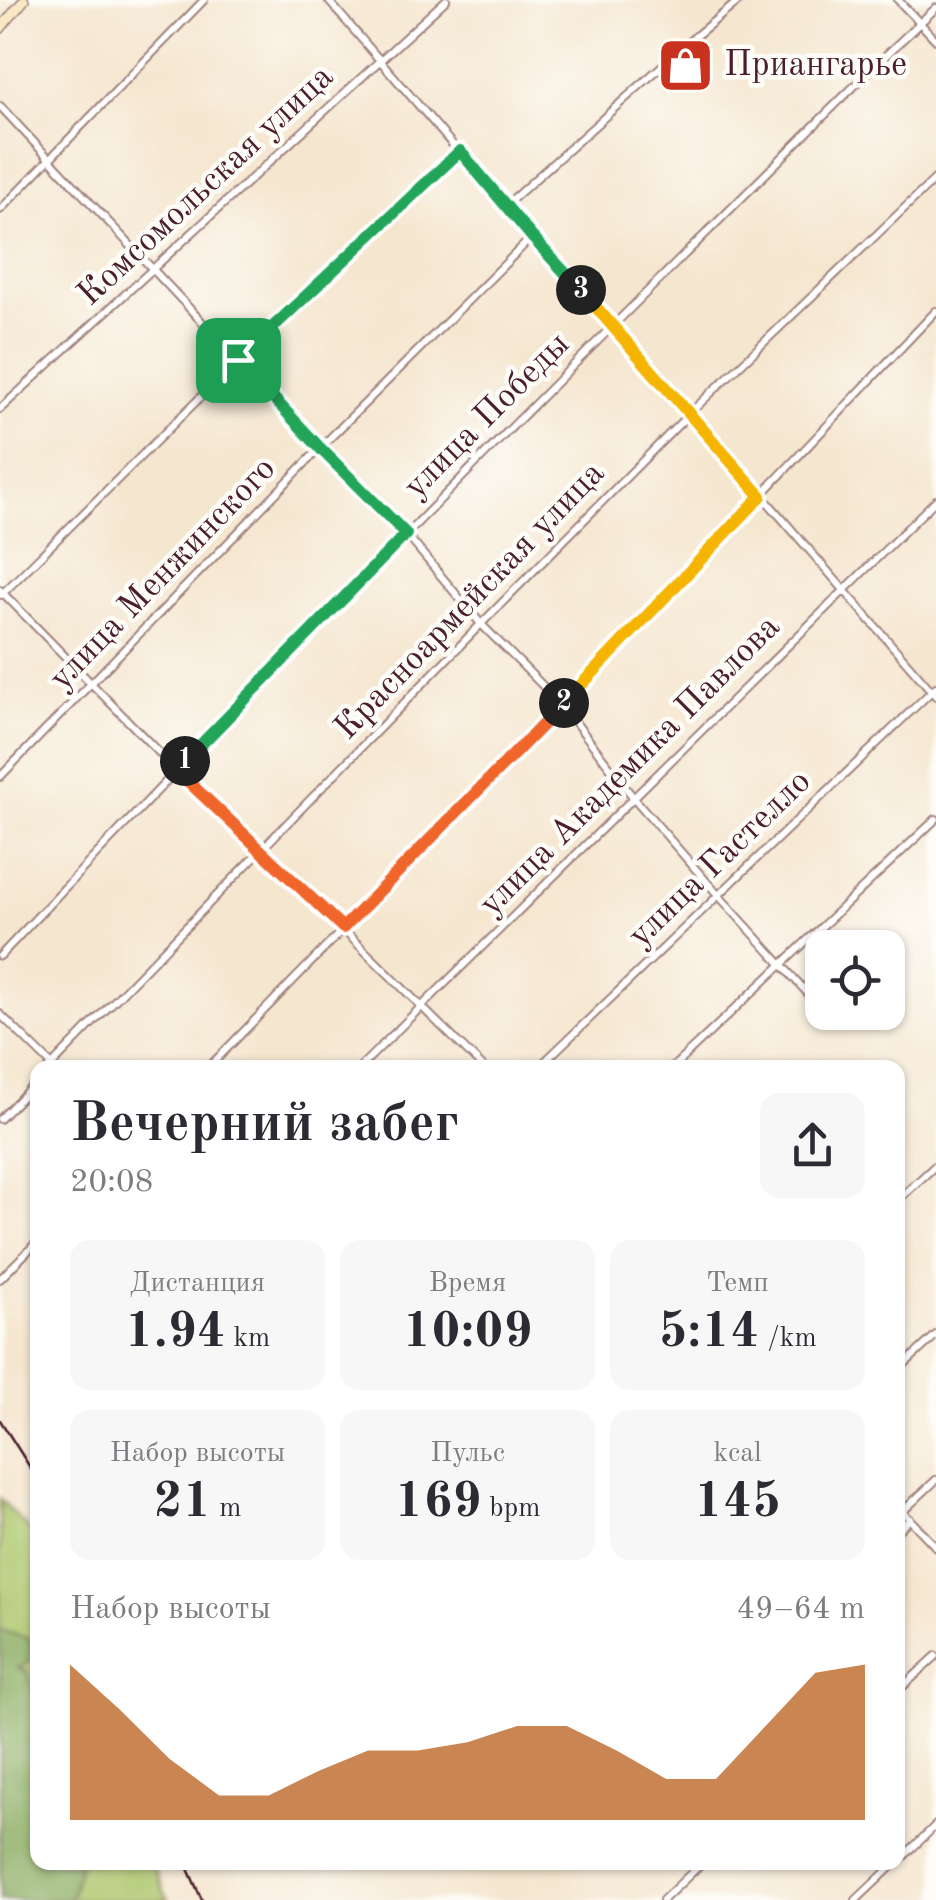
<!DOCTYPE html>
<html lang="ru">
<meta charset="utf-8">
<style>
:root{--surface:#fff;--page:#f7f7f7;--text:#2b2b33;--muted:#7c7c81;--accent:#b45309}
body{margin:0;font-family:"Old Standard TT",serif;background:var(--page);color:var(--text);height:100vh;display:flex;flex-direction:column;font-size:38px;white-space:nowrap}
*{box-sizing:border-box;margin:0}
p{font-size:32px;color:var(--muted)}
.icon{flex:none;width:55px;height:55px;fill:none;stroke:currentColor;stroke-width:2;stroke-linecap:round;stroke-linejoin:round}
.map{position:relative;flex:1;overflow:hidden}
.details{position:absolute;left:30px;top:1060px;width:875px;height:810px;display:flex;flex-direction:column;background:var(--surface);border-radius:20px;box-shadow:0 2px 8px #0004}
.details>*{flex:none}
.controls{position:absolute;left:805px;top:930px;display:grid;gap:20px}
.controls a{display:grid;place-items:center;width:100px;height:100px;border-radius:20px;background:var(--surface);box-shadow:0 2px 8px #0004;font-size:50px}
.pin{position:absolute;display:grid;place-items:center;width:85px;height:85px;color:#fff;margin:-42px;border-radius:20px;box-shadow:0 5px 15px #0006}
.km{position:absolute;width:50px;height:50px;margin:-25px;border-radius:50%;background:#222;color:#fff;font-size:28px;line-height:50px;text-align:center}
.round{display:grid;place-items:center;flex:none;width:105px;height:105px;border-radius:20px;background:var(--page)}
.overview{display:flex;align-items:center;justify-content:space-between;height:170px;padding:0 40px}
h1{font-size:55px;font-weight:600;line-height:75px}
.figures{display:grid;grid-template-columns:repeat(3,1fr);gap:15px;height:170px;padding:10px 40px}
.figures div{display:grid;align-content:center;border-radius:20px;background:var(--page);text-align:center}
.figures b{font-size:50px;font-weight:600}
.figures small{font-size:28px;font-weight:400}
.figures p{font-size:28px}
.chart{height:280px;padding:20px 40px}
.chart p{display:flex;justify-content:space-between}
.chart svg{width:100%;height:180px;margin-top:10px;fill:var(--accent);opacity:.7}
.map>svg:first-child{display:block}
.green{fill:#adc76d;stroke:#7c734c;stroke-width:2.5}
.forest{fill:#8aac60;stroke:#6a6646;stroke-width:2.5}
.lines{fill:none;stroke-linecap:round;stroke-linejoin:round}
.minor-casing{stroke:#a0827d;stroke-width:10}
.secondary-casing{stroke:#a0827d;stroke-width:12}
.minor{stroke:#fff;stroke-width:6}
.secondary{stroke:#fae7c3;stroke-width:9}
.rail{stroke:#4a1f2b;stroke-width:2.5}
.split-1-casing{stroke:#fff;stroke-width:20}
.split-2-casing{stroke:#fff;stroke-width:20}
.split-3-casing{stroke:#fff;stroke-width:20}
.split-4-casing{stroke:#fff;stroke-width:20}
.split-1{stroke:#22a559;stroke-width:12}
.split-2{stroke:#f0652b;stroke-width:12}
.split-3{stroke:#f5b400;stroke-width:12}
.split-4{stroke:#22a559;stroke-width:12}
.labels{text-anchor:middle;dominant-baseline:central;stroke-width:9;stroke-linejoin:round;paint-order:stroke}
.poi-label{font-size:35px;fill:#4a1f2b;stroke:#fdfcf7;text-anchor:start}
.street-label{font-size:35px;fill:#4a1f2b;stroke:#fdfcf7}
</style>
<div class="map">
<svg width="936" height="1900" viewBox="0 0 936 1900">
<rect width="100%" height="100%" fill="#fdfcf7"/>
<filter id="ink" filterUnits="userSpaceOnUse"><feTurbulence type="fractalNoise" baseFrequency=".01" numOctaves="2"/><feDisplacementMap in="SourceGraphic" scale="20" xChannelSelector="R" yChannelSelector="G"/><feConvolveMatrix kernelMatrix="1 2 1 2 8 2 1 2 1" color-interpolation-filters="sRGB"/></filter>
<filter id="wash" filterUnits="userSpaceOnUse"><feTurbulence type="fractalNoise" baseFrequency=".0048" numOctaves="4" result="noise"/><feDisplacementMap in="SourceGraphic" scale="40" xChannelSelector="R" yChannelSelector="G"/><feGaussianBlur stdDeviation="2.25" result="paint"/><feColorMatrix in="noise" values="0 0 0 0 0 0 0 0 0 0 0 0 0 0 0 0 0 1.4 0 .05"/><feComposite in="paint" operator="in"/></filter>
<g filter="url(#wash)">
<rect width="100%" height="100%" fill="#f5e6cf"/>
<!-- green -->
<path class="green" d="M0 1499 37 1538 38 1862 152 1863 168 1900H0Z"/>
<!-- forest -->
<path class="forest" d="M0 1630 30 1639 31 1661 18 1668 27 1671 37 1697 38 1862 80 1863 73 1893 68 1900H0Z"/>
</g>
<g filter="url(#ink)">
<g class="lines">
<defs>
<g id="minor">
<path d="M328 0 532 237 614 325 936 696"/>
<path d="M898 0 936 40"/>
<path d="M0 106 320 448 406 534 481 624 562 705 633 797 719 896 822 1009"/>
<path d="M505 206 692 39 740 0"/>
<path d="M0 210 204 0"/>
<path d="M0 409 446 0"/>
<path d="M0 590 176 770 262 850 484 1068"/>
<path d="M1 595 238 360 460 151"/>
<path d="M0 777 320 448 532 237"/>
<path d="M0 956C224 719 451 486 682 257 767 174 849 88 936 8"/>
<path d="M0 1014 53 1066"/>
<path d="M49 1068 481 624 689 414 936 178"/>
<path d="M208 1068 562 705 936 311"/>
<path d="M359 1068 936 500"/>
<path d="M538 1068 936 687"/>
<path d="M672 1068 936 819"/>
<path d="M0 1119 38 1080"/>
<path d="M898 1200 936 1165"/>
<path d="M0 1279 38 1241"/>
<path d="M898 1370 936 1335"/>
<path d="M898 1507 936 1547"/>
<path d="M902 1512 936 1480"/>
<path d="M898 1530 910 1519"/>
<path d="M898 1691 936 1656"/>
<path d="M898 1862 936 1825"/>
<path d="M663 1900 703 1862"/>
<path d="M856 1900 896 1862"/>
</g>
<path id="secondary" d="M0 29 24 0"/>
</defs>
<!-- minor casing -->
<use href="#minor" class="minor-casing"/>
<!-- secondary casing -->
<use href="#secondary" class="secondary-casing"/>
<!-- minor -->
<use href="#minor" class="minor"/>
<!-- secondary -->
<use href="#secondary" class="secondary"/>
<!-- rail -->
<g class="rail">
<path d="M0 1420 38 1480"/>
<path d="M185 1862 202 1900"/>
</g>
</g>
</g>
<g class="lines" filter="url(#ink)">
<defs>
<path id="split-1" d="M185 761 406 534 320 448 238 360"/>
<path id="split-2" d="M185 761 176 770 343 928 564 703"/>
<path id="split-3" d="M564 703 761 496 581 290"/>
<path id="split-4" d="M238 360 460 151 532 237 581 290"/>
</defs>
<!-- split-1 casing -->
<use href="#split-1" class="split-1-casing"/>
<!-- split-2 casing -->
<use href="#split-2" class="split-2-casing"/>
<!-- split-3 casing -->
<use href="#split-3" class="split-3-casing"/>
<!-- split-4 casing -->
<use href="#split-4" class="split-4-casing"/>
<!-- split-1 -->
<use href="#split-1" class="split-1"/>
<!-- split-2 -->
<use href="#split-2" class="split-2"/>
<!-- split-3 -->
<use href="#split-3" class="split-3"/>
<!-- split-4 -->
<use href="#split-4" class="split-4"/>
</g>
<!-- icons -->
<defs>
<symbol id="shop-square" viewBox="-11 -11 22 22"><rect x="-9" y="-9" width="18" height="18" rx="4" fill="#c8321e" stroke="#fdfcf7"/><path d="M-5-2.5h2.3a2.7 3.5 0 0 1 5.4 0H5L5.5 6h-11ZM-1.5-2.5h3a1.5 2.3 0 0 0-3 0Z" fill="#fff"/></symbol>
</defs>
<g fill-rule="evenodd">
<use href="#shop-square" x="654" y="34" width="63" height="63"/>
</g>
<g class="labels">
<!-- poi labels -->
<g class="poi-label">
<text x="724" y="65">Приангарье</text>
</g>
<!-- street labels -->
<g class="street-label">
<text transform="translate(206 186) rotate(-43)">Комсомольская улица</text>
<text transform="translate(487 416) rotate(-45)">улица Победы</text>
<text transform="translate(163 574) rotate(-46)">улица Менжинского</text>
<text transform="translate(470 601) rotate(-46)">Красноармейская улица</text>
<text transform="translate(630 766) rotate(-45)">улица Академика Павлова</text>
<text transform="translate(720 859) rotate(-44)">улица Гастелло</text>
</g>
</g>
</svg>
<div class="controls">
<a><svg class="icon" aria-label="locate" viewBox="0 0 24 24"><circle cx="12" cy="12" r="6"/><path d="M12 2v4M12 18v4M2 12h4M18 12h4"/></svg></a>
</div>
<div class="pin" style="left:238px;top:360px;background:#1e9e55"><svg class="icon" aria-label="arrive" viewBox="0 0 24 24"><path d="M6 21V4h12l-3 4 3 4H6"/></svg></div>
<b class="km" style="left:185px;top:761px">1</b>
<b class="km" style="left:564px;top:703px">2</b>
<b class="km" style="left:581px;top:290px">3</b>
<section class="details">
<div class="overview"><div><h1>Вечерний забег</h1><p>20:08</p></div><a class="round"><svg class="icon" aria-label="share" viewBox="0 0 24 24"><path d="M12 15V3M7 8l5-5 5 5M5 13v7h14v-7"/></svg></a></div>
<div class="figures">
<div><p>Дистанция</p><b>1.94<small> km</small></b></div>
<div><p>Время</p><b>10:09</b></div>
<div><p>Темп</p><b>5:14<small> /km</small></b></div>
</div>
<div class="figures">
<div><p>Набор высоты</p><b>21<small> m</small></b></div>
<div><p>Пульс</p><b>169<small> bpm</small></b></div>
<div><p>kcal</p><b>145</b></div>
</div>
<div class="chart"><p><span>Набор высоты</span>49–64 m</p>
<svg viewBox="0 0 160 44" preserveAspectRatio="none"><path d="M0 44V6L10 17L20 29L30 38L40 38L50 32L60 27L70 27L80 25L90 21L100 21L110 27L120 34L130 34L140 21L150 8L160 6V44z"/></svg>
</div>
</section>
</div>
